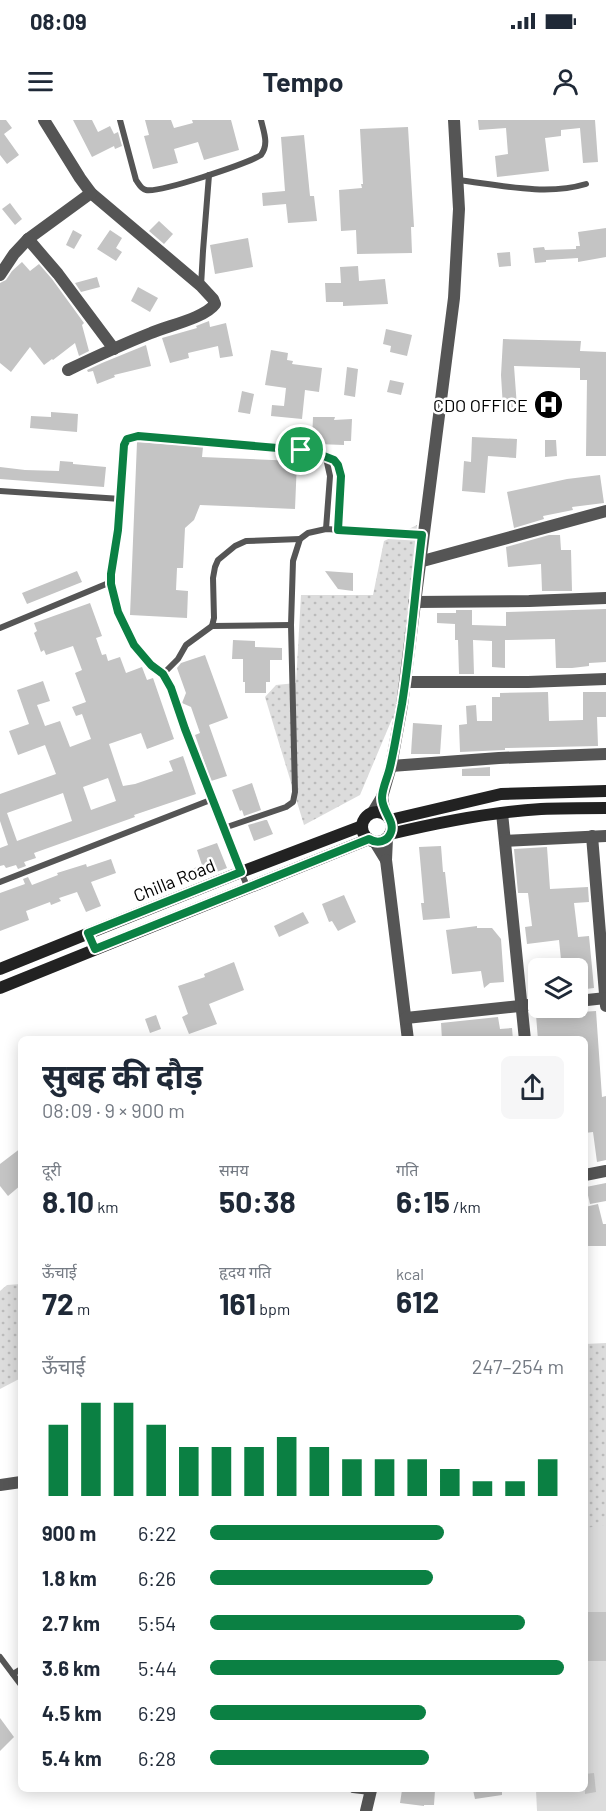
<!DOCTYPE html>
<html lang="hi">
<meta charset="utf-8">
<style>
:root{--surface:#fff;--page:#f6f6f7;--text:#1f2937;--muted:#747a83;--accent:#0b8043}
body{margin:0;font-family:Barlow,"Noto Sans Devanagari",sans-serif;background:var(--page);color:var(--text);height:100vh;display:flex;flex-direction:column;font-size:22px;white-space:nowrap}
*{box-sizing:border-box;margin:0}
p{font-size:20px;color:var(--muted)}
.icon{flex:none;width:33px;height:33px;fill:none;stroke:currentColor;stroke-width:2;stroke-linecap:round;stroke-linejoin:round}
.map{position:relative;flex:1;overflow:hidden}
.panel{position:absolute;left:18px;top:916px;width:570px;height:756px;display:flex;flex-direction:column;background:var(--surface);border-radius:9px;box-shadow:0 3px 15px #0003}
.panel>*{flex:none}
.controls{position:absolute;left:528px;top:838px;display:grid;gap:12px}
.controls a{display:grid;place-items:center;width:60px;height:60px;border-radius:9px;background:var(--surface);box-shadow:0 3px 15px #0003;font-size:30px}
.pin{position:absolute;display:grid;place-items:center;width:51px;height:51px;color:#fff;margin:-26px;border:3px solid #fff;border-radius:50%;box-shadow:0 2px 6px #0007}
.round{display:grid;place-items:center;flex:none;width:63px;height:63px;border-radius:9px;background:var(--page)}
.summary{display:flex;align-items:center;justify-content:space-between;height:102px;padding:0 24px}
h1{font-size:33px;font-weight:700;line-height:45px}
.figures{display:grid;grid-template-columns:repeat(3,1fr);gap:9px;height:102px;padding:6px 24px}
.figures div{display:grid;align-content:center}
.figures b{font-size:30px;font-weight:700}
.figures small{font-size:16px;font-weight:400}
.figures p{font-size:16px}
.chart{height:168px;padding:12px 24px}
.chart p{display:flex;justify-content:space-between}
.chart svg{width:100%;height:108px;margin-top:6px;stroke:var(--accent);stroke-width:6}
ul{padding:0 24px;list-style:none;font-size:20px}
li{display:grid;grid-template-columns:96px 72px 1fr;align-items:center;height:45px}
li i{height:15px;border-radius:8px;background:var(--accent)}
.status{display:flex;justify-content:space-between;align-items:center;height:42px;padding:0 30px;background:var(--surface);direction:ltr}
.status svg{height:16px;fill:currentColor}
header{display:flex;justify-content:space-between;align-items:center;height:78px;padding:0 24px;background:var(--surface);font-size:27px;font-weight:700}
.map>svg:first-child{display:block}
.grass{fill:url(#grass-dots)}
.green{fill:#dcdcdc}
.building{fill:#c4c4c4;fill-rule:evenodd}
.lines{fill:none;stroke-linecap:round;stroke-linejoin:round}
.service{stroke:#555;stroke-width:6}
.minor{stroke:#555;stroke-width:12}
.secondary{stroke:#222;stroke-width:12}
.route-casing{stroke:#fff;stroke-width:12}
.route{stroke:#0b8043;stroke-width:8}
.labels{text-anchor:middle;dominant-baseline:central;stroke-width:5;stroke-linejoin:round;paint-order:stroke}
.poi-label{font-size:18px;fill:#000;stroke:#fff;text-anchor:end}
.street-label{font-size:18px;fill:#000;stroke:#fff}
</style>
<div class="status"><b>08:09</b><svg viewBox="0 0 49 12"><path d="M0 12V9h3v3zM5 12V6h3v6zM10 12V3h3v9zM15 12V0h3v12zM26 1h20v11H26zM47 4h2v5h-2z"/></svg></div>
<header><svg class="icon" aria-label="menu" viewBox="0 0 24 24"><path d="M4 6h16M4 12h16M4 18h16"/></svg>Tempo<svg class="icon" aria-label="person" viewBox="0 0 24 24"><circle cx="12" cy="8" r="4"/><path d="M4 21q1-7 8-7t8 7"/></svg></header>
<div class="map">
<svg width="606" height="1691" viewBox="0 0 606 1691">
<defs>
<pattern id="grass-dots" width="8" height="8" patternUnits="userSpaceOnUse" patternTransform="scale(1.5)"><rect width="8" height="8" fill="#dcdcdc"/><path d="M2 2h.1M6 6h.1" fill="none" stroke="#bbb" stroke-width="1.8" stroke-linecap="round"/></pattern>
</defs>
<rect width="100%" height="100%" fill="#fff"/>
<!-- grass -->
<g class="grass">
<path d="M417 405 399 595 392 599 360 675 304 705 265 577 276 565 296 563 301 475H373L384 421Z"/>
<path d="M21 1164V1258L0 1269V1171L7 1165Z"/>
<path d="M606 1223V1410L585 1411V1224Z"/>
</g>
<!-- green -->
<path class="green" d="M606 1405V1691H537L536 1670H585V1408Z"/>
<!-- building -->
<g class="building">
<path d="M0 0H6L12 8 4 14 19 35 7 44 0 35Z"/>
<path d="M73 0H92L98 12 110 6 114 14 118 12 122 26 115 29 114 26 92 37Z"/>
<path d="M145 0H171L174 8 193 3 192 0H231L239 30 204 40 198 22 174 29 178 43 153 49 144 16 149 15Z"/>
<path d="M478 0H595L598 42 583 43 580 8 561 10V16L545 18 549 51 497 57 495 36 508 34 506 8 479 10Z"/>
<path d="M408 7 414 107H411L412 133 357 134 356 110 341 111 339 70 362 68 361 64H363L360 9Z"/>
<path d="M304 15 310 76H314L317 101 288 103 286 84 263 86 262 73 285 71 281 17Z"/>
<path d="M10 83 22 99 15 105 2 89Z"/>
<path d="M159 101 173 114 164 124 149 111Z"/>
<path d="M606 108V137L578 142V138L546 140V142L535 143 533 128 544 127 545 130 576 129V126H580L578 112Z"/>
<path d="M73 110 82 115 74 129 66 125Z"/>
<path d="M110 110 122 118 116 128 122 132 116 141 97 129Z"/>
<path d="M248 118 253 147 215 154 210 125Z"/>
<path d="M510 132 511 146 499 147 497 133Z"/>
<path d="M22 142 30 151 39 144 52 159 84 203 82 205 89 231 79 236 75 223 53 240 52 239 44 245 30 227 11 252 0 243V163L6 160 12 151Z"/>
<path d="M358 146 359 161 385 159 388 184 343 186V182H326L325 163H341L340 147Z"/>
<path d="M97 157 100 167 81 172 75 163Z"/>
<path d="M138 167 158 178 150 192 131 181Z"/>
<path d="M209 201 210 207 226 203 233 236 220 238 218 226 188 233 189 238 170 243 162 218 197 208 196 206Z"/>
<path d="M386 209 412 215 407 236 390 232 391 226 383 224Z"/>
<path d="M503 219 581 221 580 231 606 232V336H586L587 260H580V248L514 246 517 287 503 288 501 255Z"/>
<path d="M146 225 151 246 114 255 115 257 97 264 93 251 88 252 87 250 102 243Z"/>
<path d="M271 230 288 233 287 240 293 241 292 244 322 248 319 272 305 270 302 299 271 296 272 285 284 286 286 268 265 265Z"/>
<path d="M347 247 358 249 355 277 344 275Z"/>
<path d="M390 260 404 263 401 275 387 272Z"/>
<path d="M242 271 254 274 250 294 238 292Z"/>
<path d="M51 292 78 294 77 312 30 308 31 296 51 297Z"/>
<path d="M313 297H335L334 300 352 299 351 321H344V325L317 324 318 321H312Z"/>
<path d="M472 317 517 319 516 338 488 336 485 373 462 371 464 341 471 342Z"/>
<path d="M545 320H556L557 336 545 337Z"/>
<path d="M137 322 203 327 202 337 297 341 295 389 200 385 194 400 185 408 183 448H177L176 470 188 471 187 498 130 495Z"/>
<path d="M60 341 73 342V344L106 347 104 367 0 359V347L25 350 59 351Z"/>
<path d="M600 355 604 383 572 387 573 390 543 396 544 399 514 408 507 372 567 359Z"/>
<path d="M549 415H560L561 430H571L572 471H542L541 444 508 447 506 427Z"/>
<path d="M77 451 82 462 27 484 22 473Z"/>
<path d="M325 451 353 453V471L338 469Z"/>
<path d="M90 483 102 516 96 518 102 535 106 534 108 541 120 537 126 553 142 547 147 560 153 558 174 619 147 629 141 613 109 624 123 666 135 664 173 651 169 641 183 636 196 674 134 695 135 697 34 733 36 738 24 742 26 746 18 749 16 745 6 748 4 745 0 746V728L8 725 0 701V674L56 654 45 625 18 635 9 611 29 604 17 570 43 561 50 581 37 585 45 606 60 601 70 627 91 619 82 594 76 596 72 587 86 582 75 553 82 550 73 526 46 535 44 530 41 532 34 513 37 511 34 503ZM108 658 116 681 91 690 83 667ZM63 673 72 701 17 721 7 693Z"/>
<path d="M606 489V542L589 543V546L572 548H556L555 519 505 520V548L492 547V521L473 520 474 554H459L458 520H455V504L437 503V493H456V490H472V505L506 506V492Z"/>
<path d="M233 520 255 521V527L282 528V540H270V562H266V573H245V562H243V539H232Z"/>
<path d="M205 535 228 598 209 605 227 656 211 661 195 615 200 613 191 587 182 583 186 573 177 548 181 543Z"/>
<path d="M548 572 549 601 583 600V572H606V597H597L598 626 505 628V630L460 632 459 605 467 604 466 586 476 585 477 601H492V577H500V573Z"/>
<path d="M413 603 442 605 440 634H411Z"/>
<path d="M490 647V656H462V649Z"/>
<path d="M252 663 261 690 244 696 242 690 240 691 232 670Z"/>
<path d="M265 700H267L273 714 254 721 248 705Z"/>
<path d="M217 723 227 748 191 762 187 751 202 745 197 730Z"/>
<path d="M441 726 443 752H445L450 798 423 800 421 783H424L419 727Z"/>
<path d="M547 727 550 769 588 767 589 782 574 783 578 817 589 816 594 868 578 870V849H562L559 820 527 824 525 807 532 806 528 773H518L514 729Z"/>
<path d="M111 739 116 753 91 762 101 786 86 792 77 772 59 778 61 781 51 785 50 782 26 791 29 800 0 811V773L25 764 23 759 28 757 32 765 58 755 57 753 86 744 87 747Z"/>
<path d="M344 775 356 802 338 811 332 801 329 802 322 784Z"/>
<path d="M303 792 309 803 279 817 274 806Z"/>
<path d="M477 806V808H492L501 819 504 862 490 863 484 868 481 851 452 854 446 810Z"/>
<path d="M234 842 244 870 209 884 217 904 189 914 182 897 188 894 178 866 205 857 204 854Z"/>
<path d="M596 891 602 977 606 976V1040L597 1042 593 1012 585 1013V920H538L536 895Z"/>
<path d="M156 895 161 909 150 913 145 899Z"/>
<path d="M498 897 500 909 512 908 513 920H442L441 903Z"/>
<path d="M21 1028V1065L8 1076 0 1066V1044Z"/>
<path d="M606 1063V1081L590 1084 586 1067Z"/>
<path d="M598 1084 603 1104H606V1126H585V1087Z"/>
<rect x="585" y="1492" width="21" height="49"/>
<path d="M0 1598 14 1617 0 1631Z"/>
<path d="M594 1653 596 1672 585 1674V1654Z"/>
<path d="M402 1670H435L434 1685H424V1686L400 1683Z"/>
<path d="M473 1670H502V1675L475 1679Z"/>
</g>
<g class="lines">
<!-- service -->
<g class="service">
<path d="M120 0 136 60C139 64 141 69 146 70 160 73 246 44 261 35 269 24 264 13 261 0"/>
<path d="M458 60C499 65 546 76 586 64"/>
<path d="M201 166 203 131 209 55"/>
<path d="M326 338 330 356 326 409"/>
<path d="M0 371 121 379"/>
<path d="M212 506 291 505"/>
<path d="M0 508 111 462"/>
<path d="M163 554 178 539 186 525 212 506 214 498 213 458 215 447 218 440 235 426 246 421 300 419"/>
<path d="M224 708 286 687 293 682 295 672 291 505 293 441 300 419 308 413 326 409 422 415"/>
<path d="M0 762 213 679"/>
<path d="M248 769 185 609 171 568 163 554 151 545 134 525 118 492 111 464V454L118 410 124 325 127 319 138 316 301 330 316 333 334 340 338 345 341 356 338 410"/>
<path d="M0 1537 21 1565"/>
<path d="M13 1554 21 1549"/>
<path d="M353 1670 370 1672"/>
</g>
<!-- minor -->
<g class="minor">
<path d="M44 0 80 58 91 73 201 166 213 179 215 184C205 198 167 206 151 213 123 224 95 237 68 250"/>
<path d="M28 119 58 154 114 229"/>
<path d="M0 155 14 134 28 119 91 73"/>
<path d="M419 442 606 391"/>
<path d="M414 482 529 481 606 478"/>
<path d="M405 562H528L606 559"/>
<path d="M391 646 499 638 606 634"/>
<path d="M382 677 391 646 402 585 454 178 459 89 454 0"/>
<path d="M373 692 382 677 385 694"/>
<path d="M502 693 525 920"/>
<path d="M592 716 606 886"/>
<path d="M505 721 606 716"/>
<path d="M375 722 386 740 387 718"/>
<path d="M386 740 408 920"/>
<path d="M578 881 606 878"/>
<path d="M406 898 538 884"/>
<path d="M585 1055 606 1051"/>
<path d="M0 1365 21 1362"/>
<path d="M366 1691 371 1670"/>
</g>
<!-- secondary -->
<g class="secondary">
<circle cx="377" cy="707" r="15"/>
<path d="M390 700 501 674 606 671"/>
<path d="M390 714C440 702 490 692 541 689 563 688 584 688 606 688"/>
<path d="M0 849 241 752 362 706"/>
<path d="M0 868 369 719"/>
</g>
</g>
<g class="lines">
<defs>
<path id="route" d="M138 316 301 330 316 333 334 340 338 345 341 356 338 410 422 415C415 471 411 528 402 584 398 605 395 626 390 647 388 657 382 668 382 678 382 691 395 701 391 712 388 722 377 724 369 719L95 829 88 813 241 752 185 609 171 568 163 554 151 545 134 525 118 492 111 464V454L118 410 124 325 127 319Z"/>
</defs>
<!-- route casing -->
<use href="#route" class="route-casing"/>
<!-- route -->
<use href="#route" class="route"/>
</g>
<!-- icons -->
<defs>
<symbol id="hospital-disc" viewBox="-11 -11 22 22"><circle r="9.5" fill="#000" stroke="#fff"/><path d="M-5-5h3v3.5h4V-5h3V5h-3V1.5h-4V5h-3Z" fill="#fff"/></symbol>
</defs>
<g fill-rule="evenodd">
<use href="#hospital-disc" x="532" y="268" width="33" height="33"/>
</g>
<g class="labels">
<!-- poi labels -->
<g class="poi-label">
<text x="528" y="285">CDO OFFICE</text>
</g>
<!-- street labels -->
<g class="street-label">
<text transform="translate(174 760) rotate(-22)">Chilla Road</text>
</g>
</g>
</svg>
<div class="controls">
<a><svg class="icon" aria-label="layers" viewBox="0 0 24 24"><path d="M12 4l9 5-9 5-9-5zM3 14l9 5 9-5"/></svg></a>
</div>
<div class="pin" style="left:301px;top:330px;background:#1e9e55"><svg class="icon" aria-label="arrive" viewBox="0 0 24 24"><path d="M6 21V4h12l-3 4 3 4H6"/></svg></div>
<section class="panel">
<div class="summary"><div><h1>सुबह की दौड़</h1><p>08:09 · 9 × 900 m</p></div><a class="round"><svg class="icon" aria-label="share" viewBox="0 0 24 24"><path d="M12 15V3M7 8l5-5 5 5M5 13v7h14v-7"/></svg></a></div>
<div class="figures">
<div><p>दूरी</p><b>8.10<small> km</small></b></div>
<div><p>समय</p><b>50:38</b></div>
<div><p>गति</p><b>6:15<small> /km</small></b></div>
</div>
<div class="figures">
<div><p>ऊँचाई</p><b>72<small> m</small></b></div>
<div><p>हृदय गति</p><b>161<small> bpm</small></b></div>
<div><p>kcal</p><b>612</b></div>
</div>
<div class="chart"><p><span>ऊँचाई</span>247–254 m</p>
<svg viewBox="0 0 160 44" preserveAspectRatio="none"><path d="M5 44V15M15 44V6M25 44V6M35 44V15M45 44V24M55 44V24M65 44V24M75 44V20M85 44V24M95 44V29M105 44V29M115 44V29M125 44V33M135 44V38M145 44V38M155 44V29"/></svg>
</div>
<ul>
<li><b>900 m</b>6:22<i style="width:66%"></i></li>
<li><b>1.8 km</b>6:26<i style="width:63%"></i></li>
<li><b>2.7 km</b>5:54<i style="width:89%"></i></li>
<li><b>3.6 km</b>5:44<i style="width:100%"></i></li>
<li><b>4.5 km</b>6:29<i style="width:61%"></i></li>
<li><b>5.4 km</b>6:28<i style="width:62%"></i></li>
</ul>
</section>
</div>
